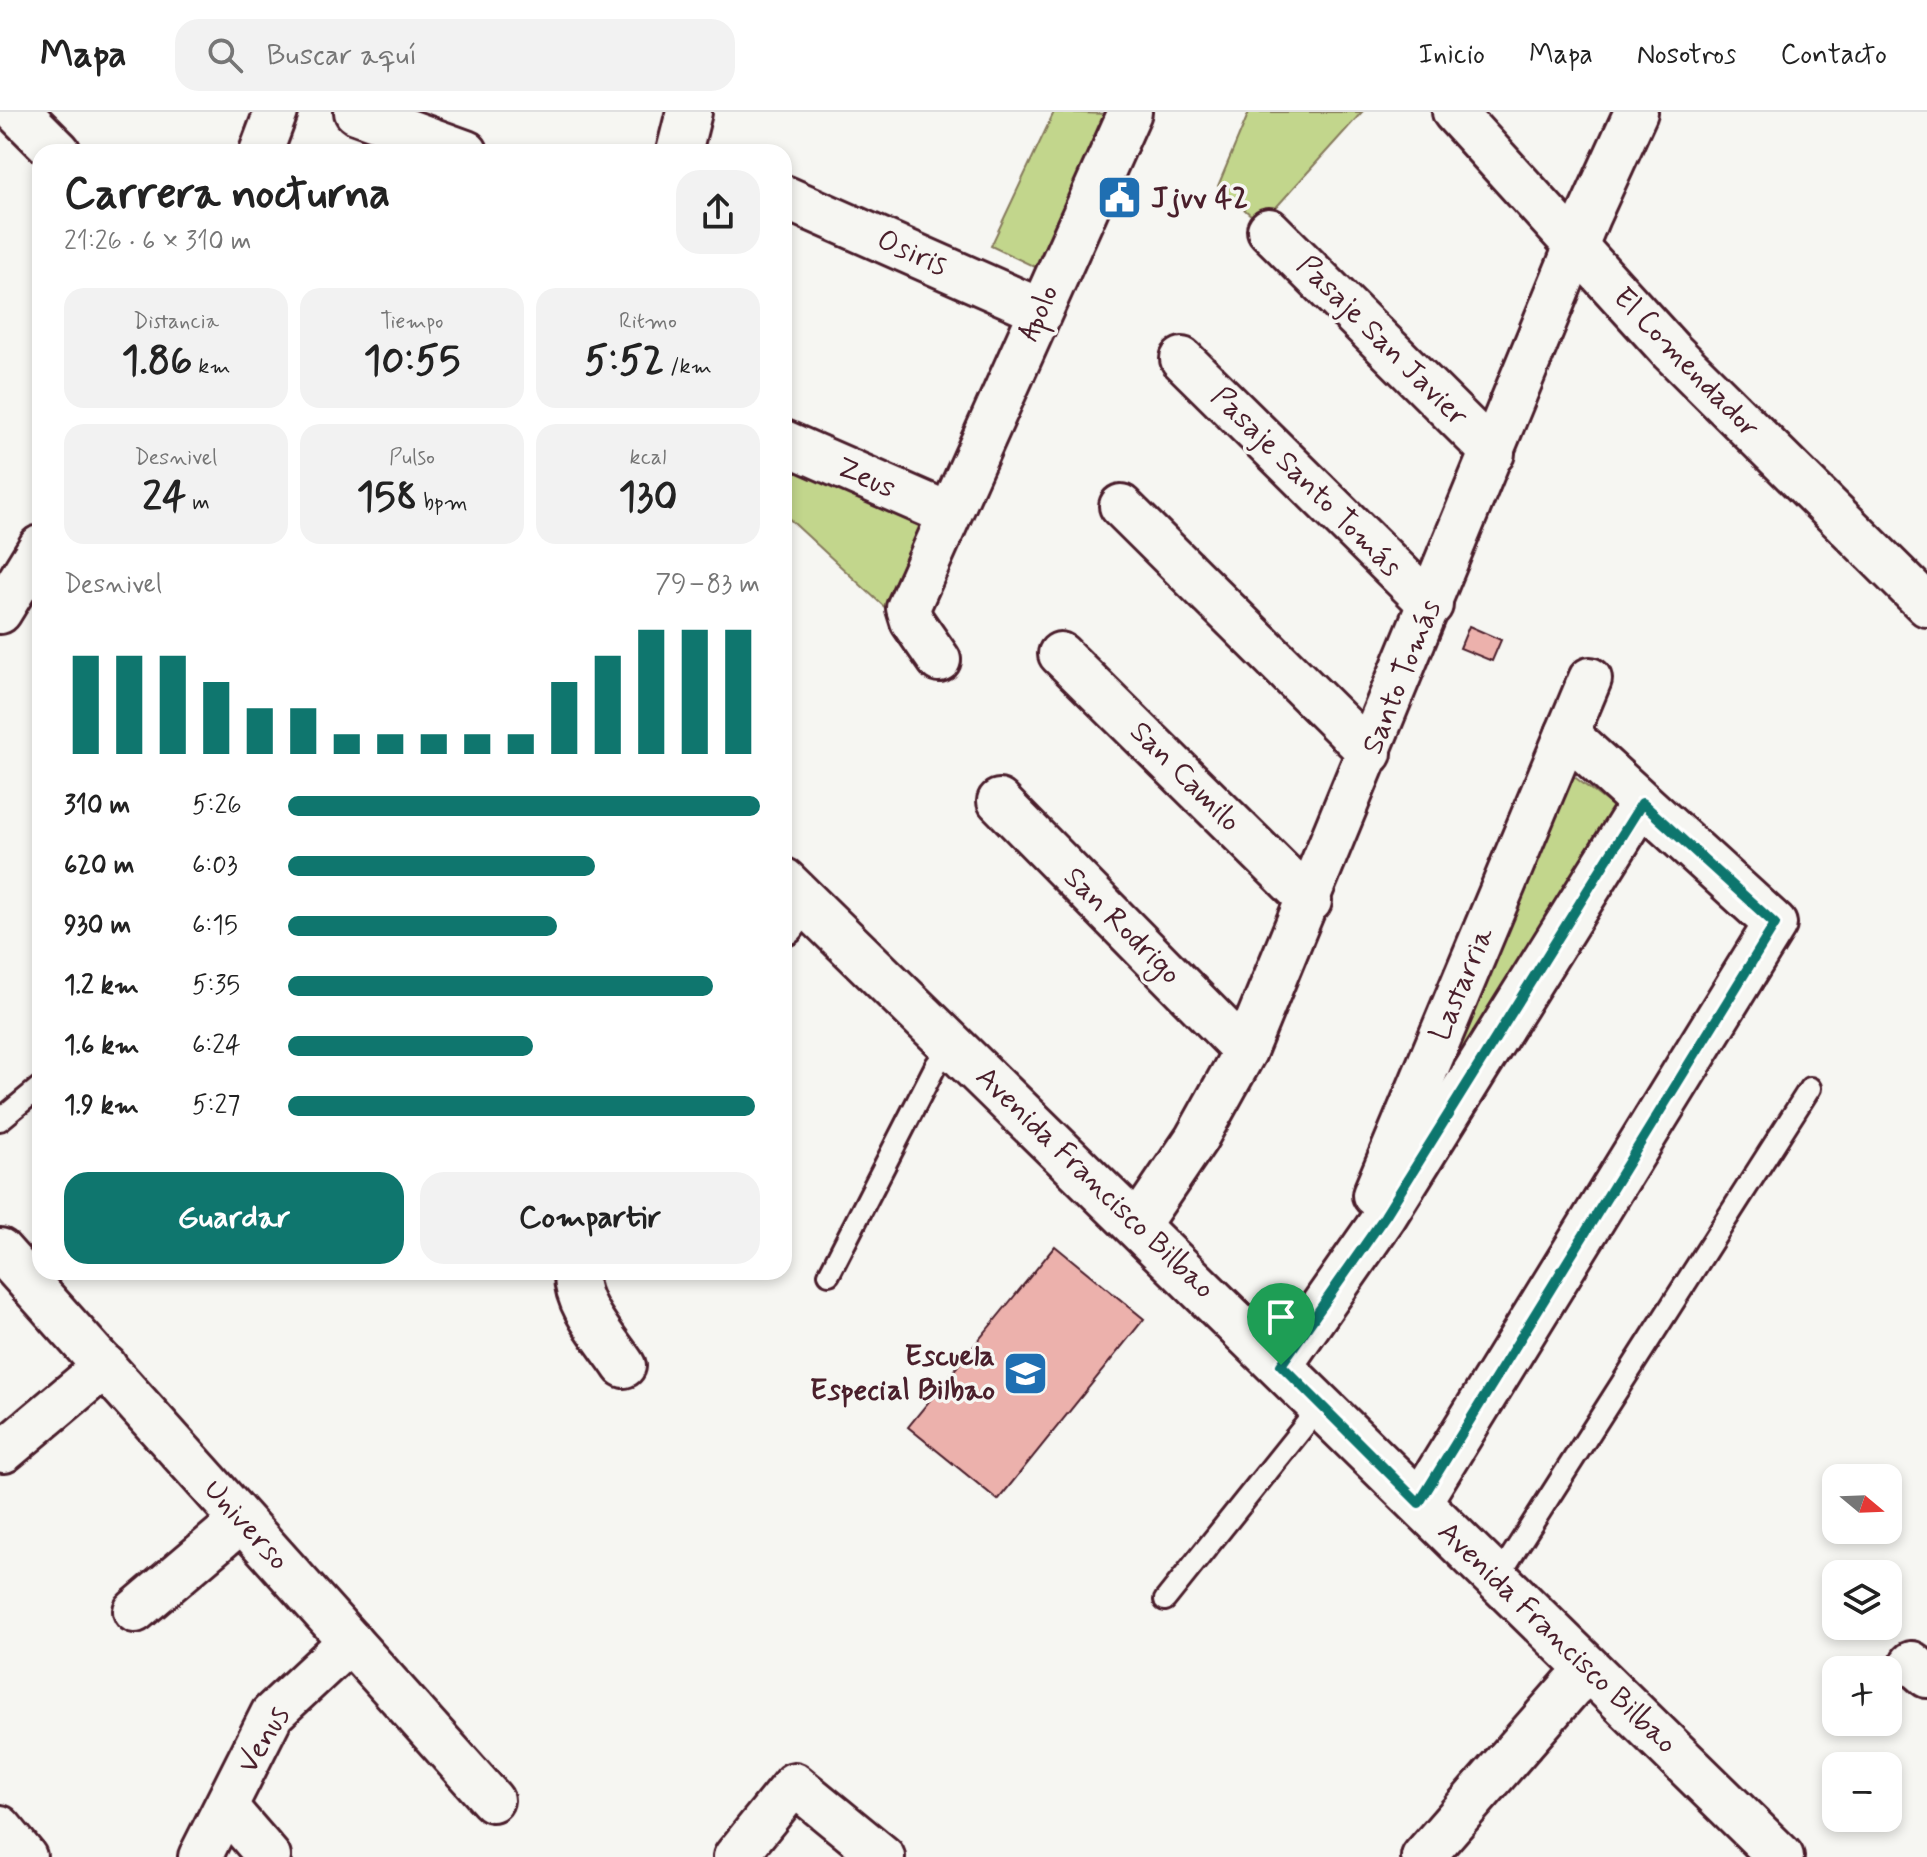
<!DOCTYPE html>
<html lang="es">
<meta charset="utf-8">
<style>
:root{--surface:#fff;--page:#f2f2f2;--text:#222;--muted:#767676;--line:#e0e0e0;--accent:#0f766e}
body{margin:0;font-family:Mynerve,sans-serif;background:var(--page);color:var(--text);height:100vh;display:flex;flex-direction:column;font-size:30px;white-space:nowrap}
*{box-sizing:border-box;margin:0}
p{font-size:26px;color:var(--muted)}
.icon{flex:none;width:44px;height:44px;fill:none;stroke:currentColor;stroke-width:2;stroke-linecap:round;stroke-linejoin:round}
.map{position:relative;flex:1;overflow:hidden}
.drawer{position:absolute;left:32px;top:32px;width:760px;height:1136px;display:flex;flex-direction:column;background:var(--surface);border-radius:24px;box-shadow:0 4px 12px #0003}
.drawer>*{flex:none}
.needle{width:52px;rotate:109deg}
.tools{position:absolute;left:1822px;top:1352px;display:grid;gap:16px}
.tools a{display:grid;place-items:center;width:80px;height:80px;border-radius:16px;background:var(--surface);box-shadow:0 4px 12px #0003;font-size:40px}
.pin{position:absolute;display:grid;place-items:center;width:68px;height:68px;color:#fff;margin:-82px -34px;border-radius:50% 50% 50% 0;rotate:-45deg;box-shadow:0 0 8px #0007}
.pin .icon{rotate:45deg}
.round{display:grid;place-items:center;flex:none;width:84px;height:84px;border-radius:24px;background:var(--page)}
.overview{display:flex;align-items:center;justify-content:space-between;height:136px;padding:0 32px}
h1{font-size:44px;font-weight:700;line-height:60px}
.metrics{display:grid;grid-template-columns:repeat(3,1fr);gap:12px;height:136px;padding:8px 32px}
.metrics div{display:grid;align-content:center;border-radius:20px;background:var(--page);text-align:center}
.metrics b{font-size:40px;font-weight:700}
.metrics small{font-size:22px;font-weight:400}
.metrics p{font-size:22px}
.chart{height:224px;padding:16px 32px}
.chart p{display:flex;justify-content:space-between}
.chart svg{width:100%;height:144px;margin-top:8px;stroke:var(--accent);stroke-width:6}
.cta{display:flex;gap:16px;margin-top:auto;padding:16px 32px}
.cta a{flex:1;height:92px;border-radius:24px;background:var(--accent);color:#fff;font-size:32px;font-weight:700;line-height:92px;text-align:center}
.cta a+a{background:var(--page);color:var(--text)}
ul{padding:0 32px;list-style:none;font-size:26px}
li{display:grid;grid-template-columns:128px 96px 1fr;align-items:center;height:60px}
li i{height:20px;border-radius:10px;background:var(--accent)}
header{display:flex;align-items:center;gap:48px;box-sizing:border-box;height:112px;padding:0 40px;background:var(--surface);border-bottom:2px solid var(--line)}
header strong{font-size:38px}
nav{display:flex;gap:44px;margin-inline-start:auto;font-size:28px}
.search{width:560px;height:72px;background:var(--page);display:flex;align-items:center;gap:20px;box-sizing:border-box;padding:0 28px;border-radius:24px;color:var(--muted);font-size:30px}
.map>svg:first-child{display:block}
.green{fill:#c2d68c;stroke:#867a5c;stroke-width:2}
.building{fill:#ecb1ac;stroke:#4a1f2b;stroke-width:2}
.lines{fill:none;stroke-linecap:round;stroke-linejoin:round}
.service-casing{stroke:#4a1f2b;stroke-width:26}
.minor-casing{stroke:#4a1f2b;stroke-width:48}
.tertiary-casing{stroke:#4a1f2b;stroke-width:50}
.secondary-casing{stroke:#4a1f2b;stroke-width:50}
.service{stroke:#f6f6f2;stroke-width:20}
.minor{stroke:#f6f6f2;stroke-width:42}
.tertiary{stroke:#f6f6f2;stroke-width:44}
.secondary{stroke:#f6f6f2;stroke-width:44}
.route-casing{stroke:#fff;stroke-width:16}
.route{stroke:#0f766e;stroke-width:10}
.labels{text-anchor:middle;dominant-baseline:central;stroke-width:7;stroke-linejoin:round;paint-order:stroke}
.poi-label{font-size:30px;font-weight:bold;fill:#4a1f2b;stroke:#f6f6f2;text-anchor:start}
.street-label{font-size:30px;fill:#4a1f2b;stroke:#f6f6f2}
</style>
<header>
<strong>Mapa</strong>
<div class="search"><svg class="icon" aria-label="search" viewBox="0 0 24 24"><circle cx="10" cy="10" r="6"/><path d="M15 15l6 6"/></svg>Buscar aquí</div>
<nav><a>Inicio</a><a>Mapa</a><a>Nosotros</a><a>Contacto</a></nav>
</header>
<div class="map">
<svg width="1927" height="1745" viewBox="0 0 1927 1745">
<rect width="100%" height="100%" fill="#f6f6f2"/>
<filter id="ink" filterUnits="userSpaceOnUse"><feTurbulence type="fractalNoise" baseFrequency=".0125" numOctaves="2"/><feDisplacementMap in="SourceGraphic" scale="16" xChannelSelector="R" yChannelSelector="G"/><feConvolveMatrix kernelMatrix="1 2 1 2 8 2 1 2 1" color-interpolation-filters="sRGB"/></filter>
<g filter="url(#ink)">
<!-- green -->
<g class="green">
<path d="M1054 0 1108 2 1035 155 991 134Z"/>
<path d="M1249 0H1362L1261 112 1218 74Z"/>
<path d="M788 351 943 415 892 502 784 402V357Z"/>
<path d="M1568 660 1620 700 1411 1043Z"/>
</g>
<!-- building -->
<g class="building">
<path d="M1469 514 1501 528 1492 549 1460 536Z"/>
<path d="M1055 1134 1144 1207 998 1388 908 1315Z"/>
</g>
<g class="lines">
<defs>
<g id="service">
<path d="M0 1008 40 975"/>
<path d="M829 1162 936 953 952 932"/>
<path d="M1497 1467 1810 976"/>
<path d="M1165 1488 1321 1293"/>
</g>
<g id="minor">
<path d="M356 0 466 40"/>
<path d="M1454 0 1671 239 1927 493"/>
<path d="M261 40 276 0"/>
<path d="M784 85 1040 198"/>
<path d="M1269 118 1493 341"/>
<path d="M1182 247 1431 493"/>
<path d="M784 330 949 402"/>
<path d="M1121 394 1370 641"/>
<path d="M0 500 40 435"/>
<path d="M1060 542 1310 789"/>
<path d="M939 548 912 509 908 496 1130 0"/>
<path d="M999 689 1245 939"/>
<path d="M784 812 802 787"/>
<path d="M1374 1083 1590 567"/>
<path d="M1137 1114 1196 1027 1245 939 1588 105 1636 0"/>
<path d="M0 1138 492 1688"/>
<path d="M576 1160C574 1193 607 1228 624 1254"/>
<path d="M1281 1253 1385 1104 1642 691"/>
<path d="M4 1339 105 1254"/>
<path d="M1419 1391 1775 812 1567 622"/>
<path d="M135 1499 241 1409"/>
<path d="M1912 1551 1927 1564"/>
<path d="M226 1695 269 1745"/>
<path d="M0 1715 25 1745"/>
<path d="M200 1745 272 1602 350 1529"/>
<path d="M735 1745 794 1672 883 1745"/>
<path d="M1423 1745 1571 1575 1590 1558"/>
</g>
<path id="tertiary" d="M679 40 689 0"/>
<g id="secondary">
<path d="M18 0 58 40"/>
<path d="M784 769 1781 1745"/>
</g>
</defs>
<!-- service casing -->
<use href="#service" class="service-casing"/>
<!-- minor casing -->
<use href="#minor" class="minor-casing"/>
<!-- tertiary casing -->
<use href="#tertiary" class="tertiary-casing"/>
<!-- secondary casing -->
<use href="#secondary" class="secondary-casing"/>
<!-- service -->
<use href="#service" class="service"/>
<!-- minor -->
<use href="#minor" class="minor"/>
<!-- tertiary -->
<use href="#tertiary" class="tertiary"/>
<!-- secondary -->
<use href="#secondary" class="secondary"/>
</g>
</g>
<g class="lines" filter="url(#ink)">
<defs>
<path id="route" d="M1642 691 1775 812 1419 1391 1281 1253 1385 1104Z"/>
</defs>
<!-- route casing -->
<use href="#route" class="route-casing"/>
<!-- route -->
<use href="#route" class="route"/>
</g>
<!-- icons -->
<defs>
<symbol id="civic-square" viewBox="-11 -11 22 22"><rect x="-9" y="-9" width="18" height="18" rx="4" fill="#1f6fb2" stroke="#f6f6f2"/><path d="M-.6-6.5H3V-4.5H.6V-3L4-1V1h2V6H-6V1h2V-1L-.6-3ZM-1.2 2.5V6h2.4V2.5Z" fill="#fff"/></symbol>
<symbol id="school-square" viewBox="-11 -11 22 22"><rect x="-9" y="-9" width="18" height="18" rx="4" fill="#1f6fb2" stroke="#f6f6f2"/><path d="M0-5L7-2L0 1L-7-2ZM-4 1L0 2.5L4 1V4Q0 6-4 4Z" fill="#fff"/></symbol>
</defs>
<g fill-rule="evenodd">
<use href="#civic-square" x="1094" y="60" width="51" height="51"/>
<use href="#school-square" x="1000" y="1236" width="51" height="51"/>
</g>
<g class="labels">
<!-- poi labels -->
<g class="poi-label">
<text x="1151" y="86">Jjvv 42</text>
<text x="995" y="1244" text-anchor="end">Escuela<tspan x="995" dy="34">Especial Bilbao</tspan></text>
</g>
<!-- street labels -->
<g class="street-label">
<text transform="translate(912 141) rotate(24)">Osiris</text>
<text transform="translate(1039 201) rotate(-66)">Apolo</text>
<text transform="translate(1382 229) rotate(45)">Pasaje San Javier</text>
<text transform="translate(1686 251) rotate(46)">El Comendador</text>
<text transform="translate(866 366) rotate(24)">Zeus</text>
<text transform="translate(1306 370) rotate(45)">Pasaje Santo Tomás</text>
<text transform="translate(1402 565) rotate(-68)">Santo Tomás</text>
<text transform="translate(1185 665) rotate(45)">San Camilo</text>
<text transform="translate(1122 814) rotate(45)">San Rodrigo</text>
<text transform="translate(1462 872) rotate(-67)">Lastarria</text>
<text transform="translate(1095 1071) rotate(44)">Avenida Francisco Bilbao</text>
<text transform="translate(246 1413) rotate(48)">Universo</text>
<text transform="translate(1557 1526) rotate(44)">Avenida Francisco Bilbao</text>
<text transform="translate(264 1628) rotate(-59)">Venus</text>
</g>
</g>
</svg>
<div class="tools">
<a><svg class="needle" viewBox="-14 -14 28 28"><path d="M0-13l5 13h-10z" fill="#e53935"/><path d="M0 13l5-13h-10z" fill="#767676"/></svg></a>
<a><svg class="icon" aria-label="layers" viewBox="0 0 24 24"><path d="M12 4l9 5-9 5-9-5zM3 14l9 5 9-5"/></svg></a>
<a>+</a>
<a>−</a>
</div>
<div class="pin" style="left:1281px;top:1253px;background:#1e9e55"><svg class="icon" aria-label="arrive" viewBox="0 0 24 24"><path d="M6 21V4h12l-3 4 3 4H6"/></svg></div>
<section class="drawer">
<div class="overview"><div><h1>Carrera nocturna</h1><p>21:26 · 6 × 310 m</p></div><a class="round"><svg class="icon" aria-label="share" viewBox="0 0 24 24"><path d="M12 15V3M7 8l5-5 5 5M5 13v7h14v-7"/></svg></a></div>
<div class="metrics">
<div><p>Distancia</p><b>1.86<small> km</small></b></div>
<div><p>Tiempo</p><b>10:55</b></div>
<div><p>Ritmo</p><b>5:52<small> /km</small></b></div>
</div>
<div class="metrics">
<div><p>Desnivel</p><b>24<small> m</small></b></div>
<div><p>Pulso</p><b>158<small> bpm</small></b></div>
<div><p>kcal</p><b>130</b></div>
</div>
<div class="chart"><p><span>Desnivel</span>79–83 m</p>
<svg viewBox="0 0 160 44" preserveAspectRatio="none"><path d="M5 44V14M15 44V14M25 44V14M35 44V22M45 44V30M55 44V30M65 44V38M75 44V38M85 44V38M95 44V38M105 44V38M115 44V22M125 44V14M135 44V6M145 44V6M155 44V6"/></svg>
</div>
<ul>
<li><b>310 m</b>5:26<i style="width:100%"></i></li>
<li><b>620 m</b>6:03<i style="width:65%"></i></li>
<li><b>930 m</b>6:15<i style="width:57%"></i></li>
<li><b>1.2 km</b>5:35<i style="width:90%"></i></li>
<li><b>1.6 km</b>6:24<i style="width:52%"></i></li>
<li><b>1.9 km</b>5:27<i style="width:99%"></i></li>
</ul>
<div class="cta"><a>Guardar</a><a>Compartir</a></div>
</section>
</div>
